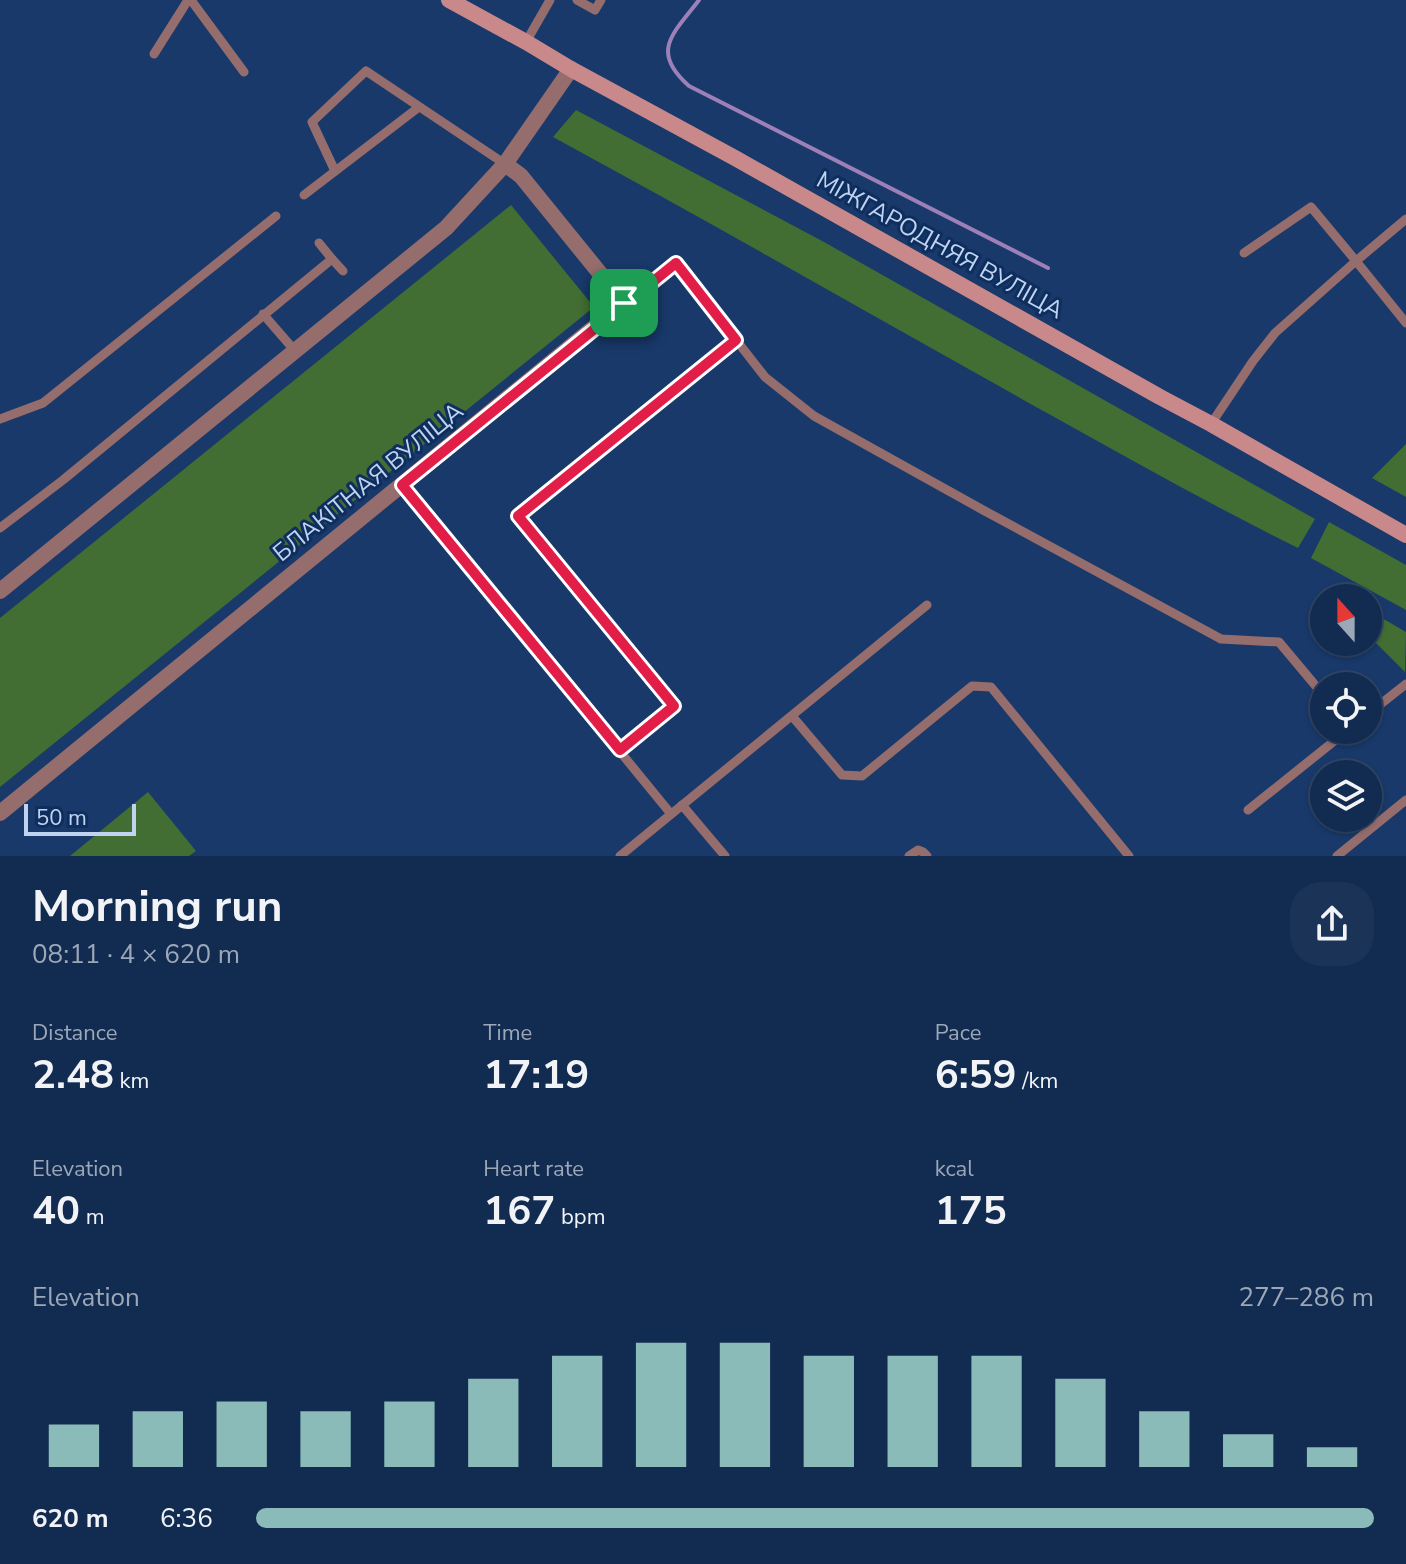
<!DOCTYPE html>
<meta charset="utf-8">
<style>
:root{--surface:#122b50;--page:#1b3357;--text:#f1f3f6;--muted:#9ca7b7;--line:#314767;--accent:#8bbbb9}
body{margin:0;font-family:"Nunito Sans",sans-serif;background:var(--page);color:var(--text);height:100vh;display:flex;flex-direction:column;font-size:30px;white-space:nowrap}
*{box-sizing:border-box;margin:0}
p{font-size:26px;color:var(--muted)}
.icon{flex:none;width:44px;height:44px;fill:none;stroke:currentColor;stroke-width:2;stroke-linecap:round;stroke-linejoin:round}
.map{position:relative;height:856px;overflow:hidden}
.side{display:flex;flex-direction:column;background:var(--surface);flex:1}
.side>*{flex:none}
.needle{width:52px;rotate:339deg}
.buttons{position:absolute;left:1310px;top:584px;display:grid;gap:16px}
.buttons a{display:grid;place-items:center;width:72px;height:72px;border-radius:50%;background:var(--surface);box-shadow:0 2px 6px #0004,0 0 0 2px var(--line);font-size:40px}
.scale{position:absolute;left:24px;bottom:20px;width:112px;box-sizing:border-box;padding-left:8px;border:4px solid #c0d3f1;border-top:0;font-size:22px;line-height:28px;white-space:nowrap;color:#c0d3f1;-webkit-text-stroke:6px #0e2e5e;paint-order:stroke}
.pin{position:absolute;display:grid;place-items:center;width:68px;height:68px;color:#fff;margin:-34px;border-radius:16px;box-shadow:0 4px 12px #0006}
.round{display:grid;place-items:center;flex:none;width:84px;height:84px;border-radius:32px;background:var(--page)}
.overview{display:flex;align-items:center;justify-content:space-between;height:136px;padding:0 32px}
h1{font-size:44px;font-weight:700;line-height:60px}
.figures{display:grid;grid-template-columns:repeat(3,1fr);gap:12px;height:136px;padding:8px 32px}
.figures div{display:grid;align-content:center}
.figures b{font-size:40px;font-weight:700}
.figures small{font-size:22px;font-weight:400}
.figures p{font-size:22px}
.chart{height:224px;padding:16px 32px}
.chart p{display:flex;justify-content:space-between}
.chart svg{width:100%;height:144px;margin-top:8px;stroke:var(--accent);stroke-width:6}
ul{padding:0 32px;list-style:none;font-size:26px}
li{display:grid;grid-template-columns:128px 96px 1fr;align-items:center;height:60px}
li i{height:20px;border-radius:10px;background:var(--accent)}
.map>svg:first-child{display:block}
.green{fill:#426e33}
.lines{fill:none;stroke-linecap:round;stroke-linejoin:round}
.stream{stroke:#9e80b8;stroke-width:4}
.service{stroke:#966d6d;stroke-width:9}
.tertiary{stroke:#966d6d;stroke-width:16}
.secondary{stroke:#c9898a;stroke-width:16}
.route-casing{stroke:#fff;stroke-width:16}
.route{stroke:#e11d48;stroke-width:10}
.labels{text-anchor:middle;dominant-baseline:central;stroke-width:6;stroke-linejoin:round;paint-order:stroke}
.street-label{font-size:24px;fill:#c0d3f1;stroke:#0e2e5e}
</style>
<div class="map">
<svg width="1406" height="856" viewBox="0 0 1406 856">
<rect width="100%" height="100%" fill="#18396a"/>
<!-- green -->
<g class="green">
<path d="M576 110 824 242 1315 519 1298 548C1213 506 1130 459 1047 413 882 321 719 227 553 137Z"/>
<path d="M511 205 594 307 0 787V618Z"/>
<path d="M1406 444V497L1372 478Z"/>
<path d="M1329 522 1406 565V610L1311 558Z"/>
<path d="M1368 610 1406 632 1405 672 1368 635Z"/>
<path d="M148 792 196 851 189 856H70Z"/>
</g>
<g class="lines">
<!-- stream -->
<path class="stream" d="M699 0C674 33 649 51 689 86L1048 268"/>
<!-- service -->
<g class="service">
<path d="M191 0 244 72"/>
<path d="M577 0 595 10 601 0"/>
<path d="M526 42 550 0"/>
<path d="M154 54 188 0"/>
<path d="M335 171 312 122 366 71 505 164"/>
<path d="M304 195 419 107"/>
<path d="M1406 219 1356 261 1406 323"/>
<path d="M332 259 343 271"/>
<path d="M624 303 676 263 765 377 814 416 983 510 1221 639 1279 642 1320 691 1324 694"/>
<path d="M263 314 296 352"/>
<path d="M0 419 43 403 276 216"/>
<path d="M1211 424 1253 361 1275 333 1356 261 1311 207 1244 253"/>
<path d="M402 485 671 814"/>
<path d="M0 528 63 480 332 259 319 243"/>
<path d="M1368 714 1406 684"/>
<path d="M792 716 842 775 862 776 972 686 991 687 1129 856"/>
<path d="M620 750 674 706 518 516 736 340"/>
<path d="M682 805 725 856"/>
<path d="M1248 810 1348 730"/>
<path d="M620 856 927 605"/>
<path d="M909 856 918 850 923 852 927 856"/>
<path d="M1337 856 1406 800"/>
</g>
<!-- tertiary -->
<g class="tertiary">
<path d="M0 591 446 228 505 164 571 69"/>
<path d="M0 813 624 303 521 176 505 164"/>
</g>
<!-- secondary -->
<path class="secondary" d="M449 0 526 42 571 69 735 158 1160 397 1211 424 1406 535"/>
</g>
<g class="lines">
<defs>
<path id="route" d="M676 263 736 340 518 516 674 706 620 750 402 485Z"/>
</defs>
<!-- route casing -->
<use href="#route" class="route-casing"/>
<!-- route -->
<use href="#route" class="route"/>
</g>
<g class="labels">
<!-- street labels -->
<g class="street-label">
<text transform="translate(940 245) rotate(29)">МІЖГАРОДНЯЯ ВУЛІЦА</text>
<text transform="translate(368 482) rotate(-39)">БЛАКІТНАЯ ВУЛІЦА</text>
</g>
</g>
</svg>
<div class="buttons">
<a><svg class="needle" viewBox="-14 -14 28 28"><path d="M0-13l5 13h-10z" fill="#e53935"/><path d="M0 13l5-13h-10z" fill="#9ca7b7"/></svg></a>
<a><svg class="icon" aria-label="locate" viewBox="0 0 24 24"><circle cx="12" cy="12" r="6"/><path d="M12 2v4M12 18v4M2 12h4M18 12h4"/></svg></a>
<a><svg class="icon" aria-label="layers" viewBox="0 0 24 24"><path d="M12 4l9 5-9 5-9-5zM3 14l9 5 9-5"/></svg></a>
</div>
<div class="scale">50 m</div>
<div class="pin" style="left:624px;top:303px;background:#1e9e55"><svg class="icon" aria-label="arrive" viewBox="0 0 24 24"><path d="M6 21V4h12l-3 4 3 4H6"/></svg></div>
</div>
<section class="side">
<div class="overview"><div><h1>Morning run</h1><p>08:11 · 4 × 620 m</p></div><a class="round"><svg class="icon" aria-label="share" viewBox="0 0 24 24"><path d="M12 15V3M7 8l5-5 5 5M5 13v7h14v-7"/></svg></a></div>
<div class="figures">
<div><p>Distance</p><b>2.48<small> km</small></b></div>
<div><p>Time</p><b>17:19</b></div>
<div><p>Pace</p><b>6:59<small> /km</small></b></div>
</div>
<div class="figures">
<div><p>Elevation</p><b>40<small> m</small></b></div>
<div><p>Heart rate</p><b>167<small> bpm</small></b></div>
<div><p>kcal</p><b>175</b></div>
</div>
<div class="chart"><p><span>Elevation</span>277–286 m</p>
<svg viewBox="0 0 160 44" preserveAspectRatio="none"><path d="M5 44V31M15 44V27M25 44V24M35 44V27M45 44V24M55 44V17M65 44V10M75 44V6M85 44V6M95 44V10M105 44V10M115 44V10M125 44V17M135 44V27M145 44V34M155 44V38"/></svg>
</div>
<ul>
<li><b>620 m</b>6:36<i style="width:100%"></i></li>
</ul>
</section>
